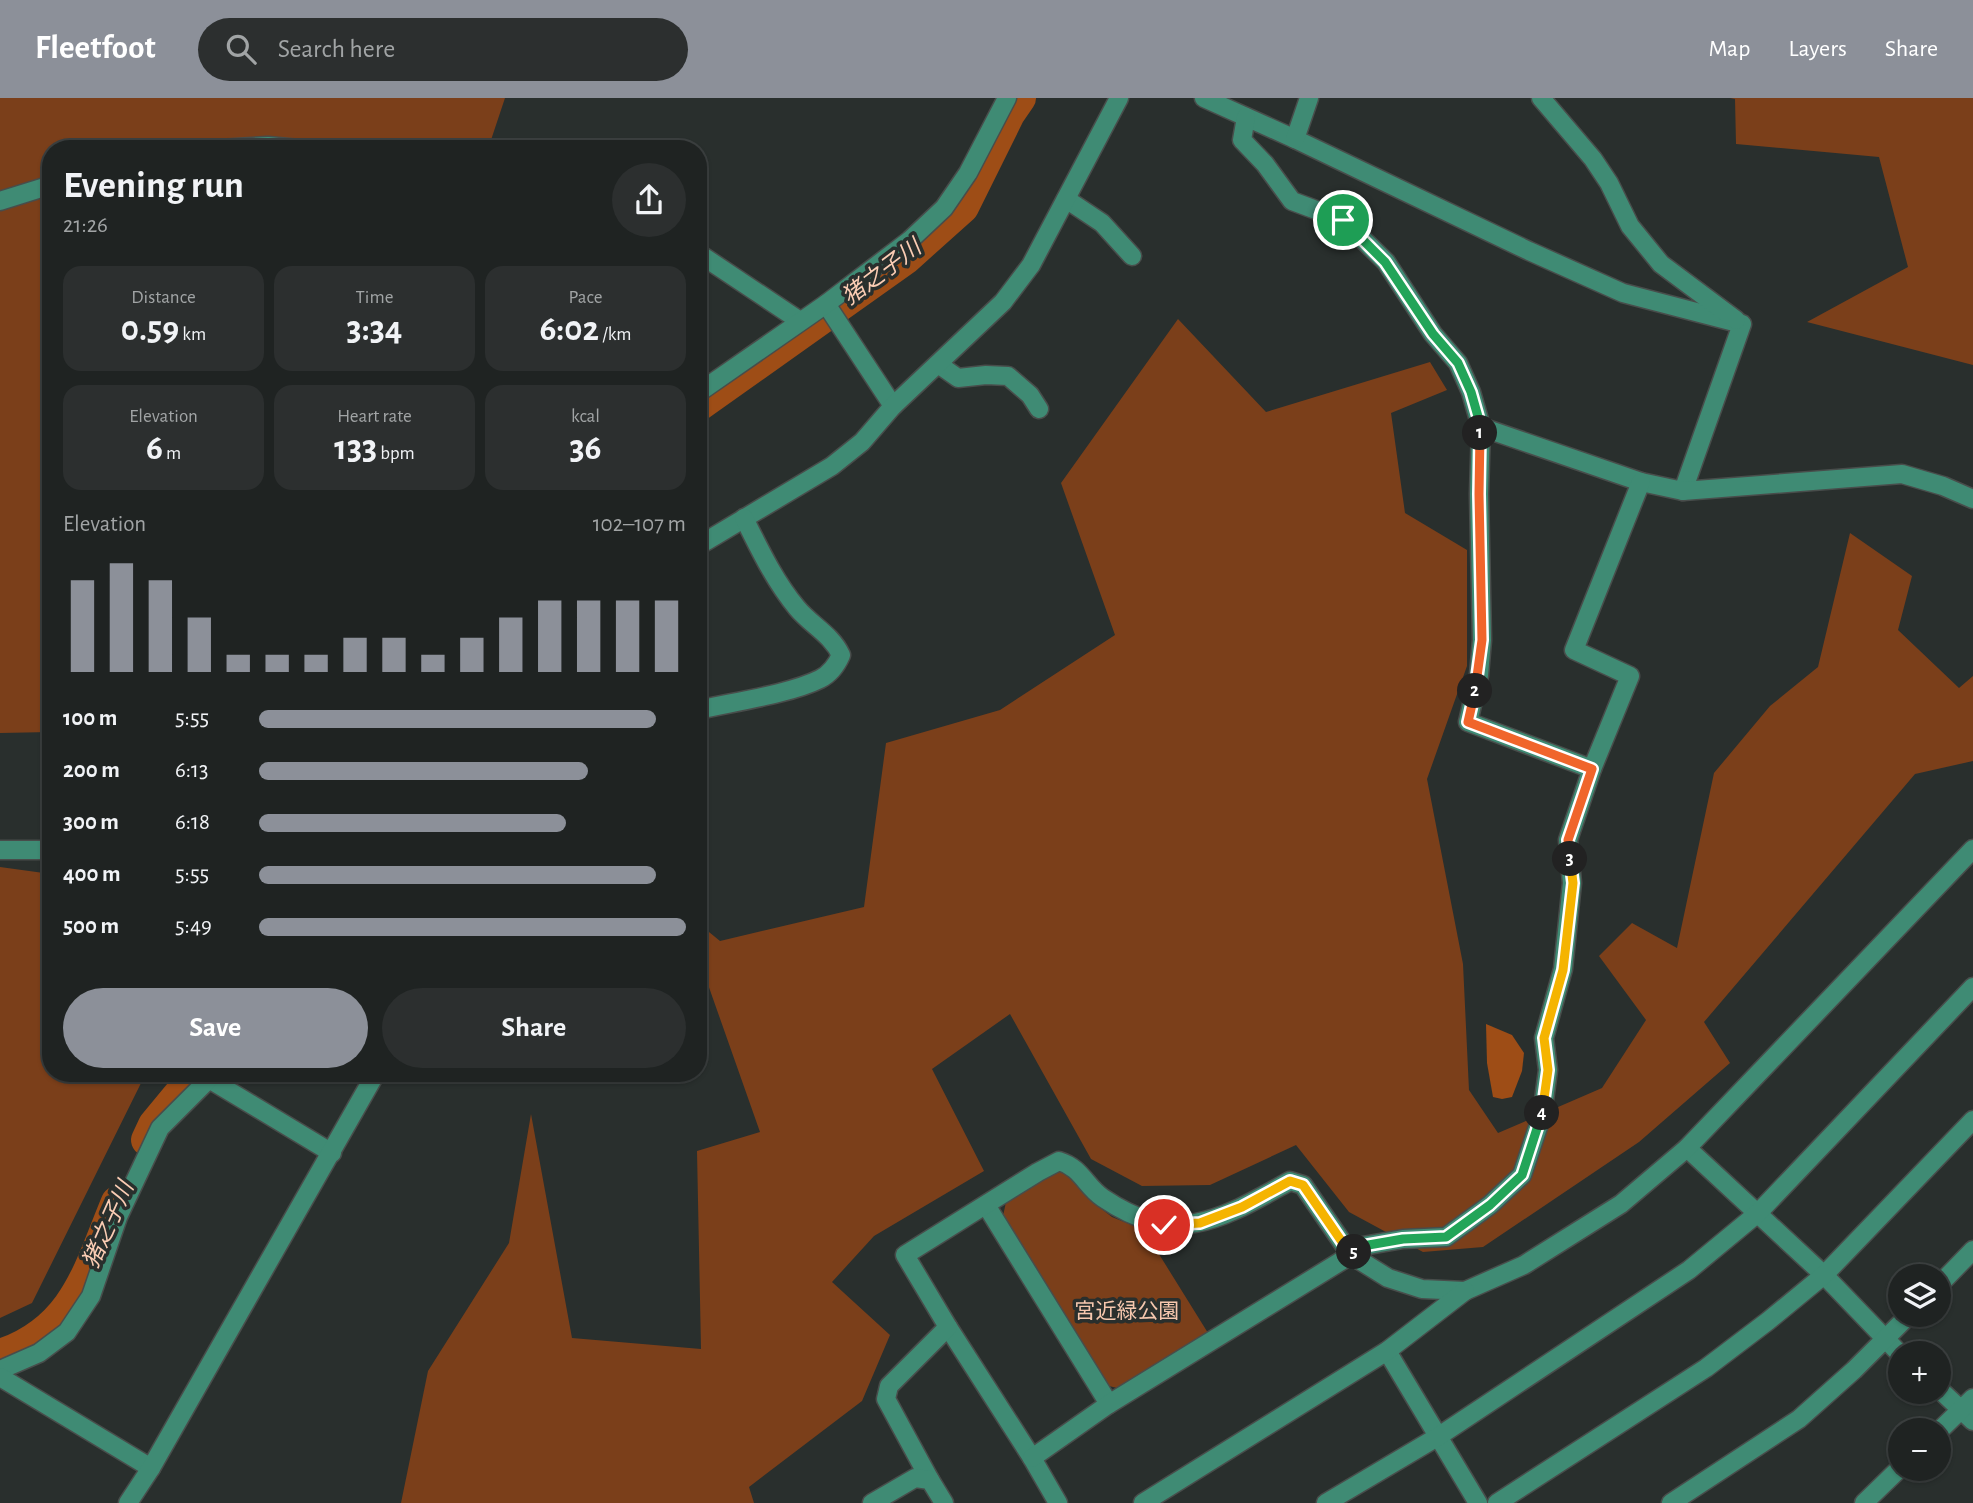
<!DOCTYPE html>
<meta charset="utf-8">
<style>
:root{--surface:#1f2322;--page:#2c2f2f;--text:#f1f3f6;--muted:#a1a4a5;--line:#3c4040;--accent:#8c9099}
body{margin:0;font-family:"Alegreya Sans","Noto Sans JP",sans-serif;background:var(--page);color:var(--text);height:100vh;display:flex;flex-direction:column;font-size:26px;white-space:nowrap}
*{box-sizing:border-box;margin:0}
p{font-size:23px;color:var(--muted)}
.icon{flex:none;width:38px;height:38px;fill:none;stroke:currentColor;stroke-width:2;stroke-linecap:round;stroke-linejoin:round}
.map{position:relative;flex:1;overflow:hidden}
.sheet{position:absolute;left:42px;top:42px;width:665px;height:942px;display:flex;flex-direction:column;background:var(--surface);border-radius:28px;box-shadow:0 2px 5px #0004,0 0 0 2px var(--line)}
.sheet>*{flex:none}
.tools{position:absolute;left:1888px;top:1166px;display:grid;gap:14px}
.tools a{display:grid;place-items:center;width:63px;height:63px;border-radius:50%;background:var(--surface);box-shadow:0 2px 5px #0004,0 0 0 2px var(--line);font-size:35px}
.pin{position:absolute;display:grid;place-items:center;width:60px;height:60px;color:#fff;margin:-30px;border:4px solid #fff;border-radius:50%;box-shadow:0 2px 7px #0007}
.km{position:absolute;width:35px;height:35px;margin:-18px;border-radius:50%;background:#222;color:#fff;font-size:19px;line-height:35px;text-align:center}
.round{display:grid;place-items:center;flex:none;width:74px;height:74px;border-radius:37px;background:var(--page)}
.summary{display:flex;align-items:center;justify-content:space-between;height:119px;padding:0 21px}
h1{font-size:38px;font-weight:700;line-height:52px}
.figures{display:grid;grid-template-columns:repeat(3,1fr);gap:10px;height:119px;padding:7px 21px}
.figures div{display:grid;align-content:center;border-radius:18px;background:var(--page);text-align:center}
.figures b{font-size:35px;font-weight:700}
.figures small{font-size:19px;font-weight:400}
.figures p{font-size:19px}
.chart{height:196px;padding:14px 21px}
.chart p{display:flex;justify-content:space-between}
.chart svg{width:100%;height:126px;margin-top:7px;stroke:var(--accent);stroke-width:6}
.primary-button{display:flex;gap:14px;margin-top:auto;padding:14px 21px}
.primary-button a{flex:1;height:80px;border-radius:42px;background:var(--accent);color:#fff;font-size:28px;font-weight:700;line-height:80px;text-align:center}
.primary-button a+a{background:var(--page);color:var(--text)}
ul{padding:0 21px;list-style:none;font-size:23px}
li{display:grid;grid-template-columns:112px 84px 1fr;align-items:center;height:52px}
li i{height:18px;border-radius:9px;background:var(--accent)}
header{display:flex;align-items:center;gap:42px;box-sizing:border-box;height:98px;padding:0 35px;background:var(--accent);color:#fff}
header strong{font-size:33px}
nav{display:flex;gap:38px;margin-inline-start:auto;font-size:24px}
.search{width:490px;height:63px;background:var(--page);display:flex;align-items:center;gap:18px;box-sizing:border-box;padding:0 24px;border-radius:38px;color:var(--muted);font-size:26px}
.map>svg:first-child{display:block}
.green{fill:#7b3f1a}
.water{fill:#9e4d16}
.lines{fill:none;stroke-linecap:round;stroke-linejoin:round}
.river{stroke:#9e4d16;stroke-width:32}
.minor-casing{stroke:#484d4b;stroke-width:21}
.minor{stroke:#3f8b74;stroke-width:18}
.split-1-casing{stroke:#fff;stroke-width:14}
.split-2-casing{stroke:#fff;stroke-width:14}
.split-3-casing{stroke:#fff;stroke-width:14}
.split-4-casing{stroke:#fff;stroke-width:14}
.split-5-casing{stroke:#fff;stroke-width:14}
.split-6-casing{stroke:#fff;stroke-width:14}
.split-1{stroke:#22a559;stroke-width:9}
.split-2{stroke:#f0652b;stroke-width:9}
.split-3{stroke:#f0652b;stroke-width:9}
.split-4{stroke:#f5b400;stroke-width:9}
.split-5{stroke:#22a559;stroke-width:9}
.split-6{stroke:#f5b400;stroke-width:9}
.labels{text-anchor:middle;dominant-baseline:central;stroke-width:7;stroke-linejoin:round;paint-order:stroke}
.park-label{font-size:21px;fill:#f5c7ae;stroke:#292f2d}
.water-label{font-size:23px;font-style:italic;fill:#fbcdb4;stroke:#292f2d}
</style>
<header>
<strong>Fleetfoot</strong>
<div class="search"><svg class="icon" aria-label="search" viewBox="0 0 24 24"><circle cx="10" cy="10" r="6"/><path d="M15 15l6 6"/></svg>Search here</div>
<nav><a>Map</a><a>Layers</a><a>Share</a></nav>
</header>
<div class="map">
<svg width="1973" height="1405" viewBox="0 0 1973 1405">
<rect width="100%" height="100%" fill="#292f2d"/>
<!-- green -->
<g class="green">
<path d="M0 0H505L488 51H51V634L0 635Z"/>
<path d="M1730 0H1973V267L1807 224 1908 169 1879 59 1736 46 1735 1Z"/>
<path d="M1178 221 1266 314 1430 264 1447 292 1391 315 1405 415 1467 452V568L1427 681 1463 866 1469 992 1498 1035 1602 990 1646 922 1599 858 1632 825 1677 850 1714 675 1770 608 1818 569 1850 435 1912 478 1898 532 1959 590 1973 578V663L1915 676 1704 924 1730 965 1639 1044 1483 1149 1423 1154 1349 1114 1296 1047 1210 1087 1142 1088 1091 1061 1010 916 932 971 984 1073 874 1138 832 1184 890 1237 862 1303 749 1389 754 1405H401L428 1273 509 1145 531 1016 572 1240 701 1251 697 1053 760 1034 705 878 698 869V825L720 843 864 809 886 645 1000 612 1115 537 1061 385Z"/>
<path d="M0 769 51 776V975H146L32 1205 0 1220Z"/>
<path d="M1055 1071 1072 1076 1090 1102 1112 1119 1144 1132 1208 1235 1121 1291 1105 1287 1003 1118 1006 1104Z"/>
</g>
<!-- water -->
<path class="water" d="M1486 926 1512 937 1524 955 1522 973 1512 999 1502 1001 1493 999 1487 965Z"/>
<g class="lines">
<!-- river -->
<g class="river">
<path d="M698 308 905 161 963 109 1009 16 1020 0"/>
<path d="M147 1042 154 1027 197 975"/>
<path d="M0 1257C76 1232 89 1171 117 1104"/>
</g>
<defs>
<g id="minor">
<path d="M1204 0 1295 41 1529 153 1623 195 1742 226 1683 393"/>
<path d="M1541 0 1593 61 1609 85 1630 128 1661 166 1736 222"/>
<path d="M1246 19 1242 42 1265 66 1292 103 1343 122 1386 164 1433 236 1458 265 1471 294 1481 329 1479 396 1482 542 1479 577 1468 624 1592 671"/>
<path d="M1295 41 1309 0"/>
<path d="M220 51 268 48 298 51"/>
<path d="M1066 101 1102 125 1132 158"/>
<path d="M0 103 51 87"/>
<path d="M698 155 800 223"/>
<path d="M826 206 893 308"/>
<path d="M938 266 958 280 986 277 1008 278 1030 297 1039 311"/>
<path d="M698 295 826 206 910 142 944 110 968 75 1007 0"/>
<path d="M1481 329 1641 384 1683 393 1902 376 1943 388 1973 401"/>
<path d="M698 448 832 368 862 344 893 308 1003 204 1031 167 1119 0"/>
<path d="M698 612C733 604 790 596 820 581 830 576 837 566 841 557 831 536 811 527 797 510 774 482 760 452 744 420"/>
<path d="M0 752H51"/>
<path d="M209 981 332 1055"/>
<path d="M1687 1050 1824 1177 1900 1256"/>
<path d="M986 1107 1109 1306"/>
<path d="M1939 1187 1973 1152"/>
<path d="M948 1229 1032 1360 1058 1405"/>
<path d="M1387 1253 1478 1405"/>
<path d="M0 1272 39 1255 67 1234 91 1198 118 1119 160 1030 209 981 213 975"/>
<path d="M0 1279 151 1370"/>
<path d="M1939 1291 1973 1323"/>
<path d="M1939 1333 1973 1300"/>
<path d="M1032 1360 1109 1306 1351 1157 1357 1149 1403 1141 1446 1139 1490 1107 1522 1077 1542 1017 1548 972 1544 940 1563 871 1572 785 1568 742 1592 671 1630 578 1574 552 1641 384"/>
<path d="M930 1382 886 1301 889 1288 948 1229 905 1157 1038 1074 1059 1063C1082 1070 1085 1088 1103 1100 1177 1150 1221 1121 1290 1083L1303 1087 1351 1157 1388 1180 1422 1191 1465 1193 1524 1167 1621 1106 1687 1050 1973 751"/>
<path d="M128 1405 151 1370 376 975"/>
<path d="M872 1405 915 1380 930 1382 944 1405"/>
<path d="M1143 1405 1387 1253 1465 1193"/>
<path d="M1326 1405 1439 1338 1689 1172 1758 1115 1973 889"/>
<path d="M1497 1405 1706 1270 1768 1223 1824 1177 1973 1022"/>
<path d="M1671 1405 1799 1321 1854 1272 1910 1216"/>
<path d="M1864 1405 1900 1370"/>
</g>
</defs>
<!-- minor casing -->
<use href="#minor" class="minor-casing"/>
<!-- minor -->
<use href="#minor" class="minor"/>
</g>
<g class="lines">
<defs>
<path id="split-1" d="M1343 122 1385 164 1433 236 1458 265 1471 294 1481 329 1480 335"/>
<path id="split-2" d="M1475 593 1482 542 1479 396 1480 335"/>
<path id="split-3" d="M1475 593 1468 624 1592 671 1568 742 1570 761"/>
<path id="split-4" d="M1542 1015 1548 972 1544 940 1563 872 1573 785 1570 761"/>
<path id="split-5" d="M1354 1154 1357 1149 1403 1141 1446 1139 1490 1107 1522 1077 1542 1015"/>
<path id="split-6" d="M1164 1127 1200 1125 1242 1109 1290 1083 1303 1087 1351 1157 1354 1154"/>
</defs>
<!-- split-1 casing -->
<use href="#split-1" class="split-1-casing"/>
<!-- split-2 casing -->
<use href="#split-2" class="split-2-casing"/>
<!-- split-3 casing -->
<use href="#split-3" class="split-3-casing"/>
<!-- split-4 casing -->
<use href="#split-4" class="split-4-casing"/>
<!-- split-5 casing -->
<use href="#split-5" class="split-5-casing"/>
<!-- split-6 casing -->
<use href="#split-6" class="split-6-casing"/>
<!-- split-1 -->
<use href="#split-1" class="split-1"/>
<!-- split-2 -->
<use href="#split-2" class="split-2"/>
<!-- split-3 -->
<use href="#split-3" class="split-3"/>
<!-- split-4 -->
<use href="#split-4" class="split-4"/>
<!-- split-5 -->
<use href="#split-5" class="split-5"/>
<!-- split-6 -->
<use href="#split-6" class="split-6"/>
</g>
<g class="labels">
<!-- park labels -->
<g class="park-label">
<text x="1127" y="1213">宮近緑公園</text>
</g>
<!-- water labels -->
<g class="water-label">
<text transform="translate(882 175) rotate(-37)">猪之子川</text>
<text transform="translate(109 1127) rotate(-66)">猪之子川</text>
</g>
</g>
</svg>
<div class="tools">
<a><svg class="icon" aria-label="layers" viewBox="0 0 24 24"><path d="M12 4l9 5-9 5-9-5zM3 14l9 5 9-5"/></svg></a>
<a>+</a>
<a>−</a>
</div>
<div class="pin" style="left:1343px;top:122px;background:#1e9e55"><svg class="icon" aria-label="arrive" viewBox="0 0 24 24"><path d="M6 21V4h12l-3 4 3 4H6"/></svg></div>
<div class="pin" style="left:1164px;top:1127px;background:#d93025"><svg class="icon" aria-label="check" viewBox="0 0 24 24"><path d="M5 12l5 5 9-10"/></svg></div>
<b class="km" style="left:1480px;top:335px">1</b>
<b class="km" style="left:1475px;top:593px">2</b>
<b class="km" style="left:1570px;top:761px">3</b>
<b class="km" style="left:1542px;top:1015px">4</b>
<b class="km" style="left:1354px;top:1154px">5</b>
<section class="sheet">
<div class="summary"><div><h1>Evening run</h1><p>21:26</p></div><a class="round"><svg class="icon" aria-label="share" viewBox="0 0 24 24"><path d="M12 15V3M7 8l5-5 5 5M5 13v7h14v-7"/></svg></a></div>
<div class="figures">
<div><p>Distance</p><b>0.59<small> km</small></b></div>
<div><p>Time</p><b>3:34</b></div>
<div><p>Pace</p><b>6:02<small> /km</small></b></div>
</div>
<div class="figures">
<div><p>Elevation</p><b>6<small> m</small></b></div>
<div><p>Heart rate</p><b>133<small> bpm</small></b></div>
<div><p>kcal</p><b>36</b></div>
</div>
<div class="chart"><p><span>Elevation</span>102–107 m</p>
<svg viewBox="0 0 160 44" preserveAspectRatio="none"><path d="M5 44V12M15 44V6M25 44V12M35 44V25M45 44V38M55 44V38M65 44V38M75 44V32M85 44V32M95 44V38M105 44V32M115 44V25M125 44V19M135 44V19M145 44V19M155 44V19"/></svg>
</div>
<ul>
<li><b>100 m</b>5:55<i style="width:93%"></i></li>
<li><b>200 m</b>6:13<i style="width:77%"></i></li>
<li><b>300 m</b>6:18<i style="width:72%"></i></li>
<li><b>400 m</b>5:55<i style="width:93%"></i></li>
<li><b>500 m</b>5:49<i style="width:100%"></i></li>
</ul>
<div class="primary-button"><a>Save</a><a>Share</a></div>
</section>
</div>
